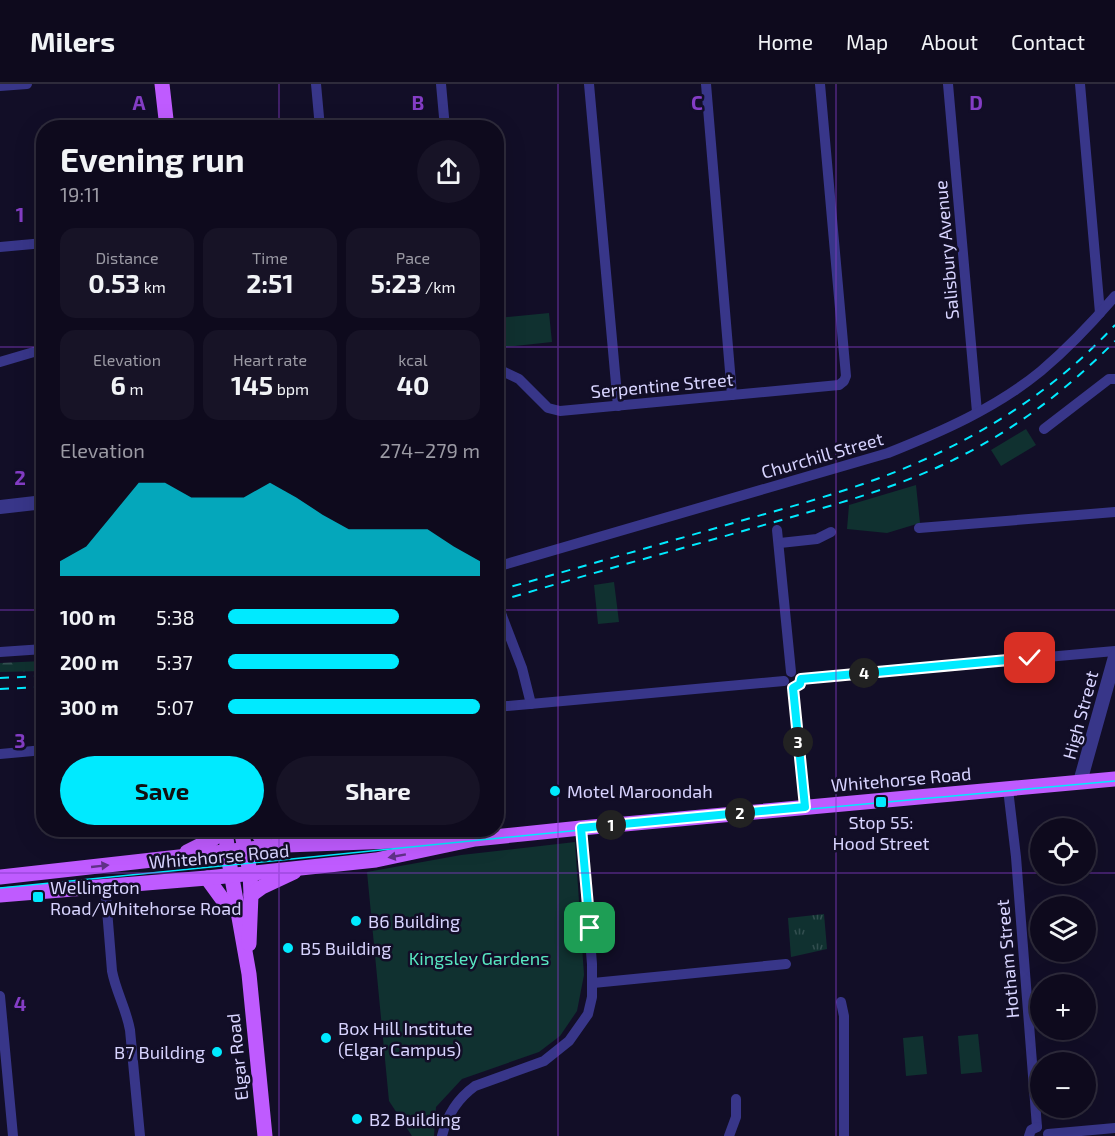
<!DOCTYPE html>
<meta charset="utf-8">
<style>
:root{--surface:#0e0a1d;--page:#171326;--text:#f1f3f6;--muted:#9b9aa4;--line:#2e2b3b;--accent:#00eaff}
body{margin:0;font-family:"Exo 2",sans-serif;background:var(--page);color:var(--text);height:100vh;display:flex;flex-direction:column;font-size:22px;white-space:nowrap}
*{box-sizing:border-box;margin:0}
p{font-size:20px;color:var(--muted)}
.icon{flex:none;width:33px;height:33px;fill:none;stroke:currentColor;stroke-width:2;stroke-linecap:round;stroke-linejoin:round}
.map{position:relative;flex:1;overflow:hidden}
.panel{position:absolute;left:36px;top:36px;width:468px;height:717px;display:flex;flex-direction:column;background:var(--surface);border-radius:24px;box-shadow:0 6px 24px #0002,0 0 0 2px var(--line)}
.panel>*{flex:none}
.buttons{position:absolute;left:1030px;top:734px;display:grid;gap:12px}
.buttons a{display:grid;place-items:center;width:66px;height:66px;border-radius:50%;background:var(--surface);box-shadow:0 6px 24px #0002,0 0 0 2px var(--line);font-size:30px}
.pin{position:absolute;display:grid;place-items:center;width:51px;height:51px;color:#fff;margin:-26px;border-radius:12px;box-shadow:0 3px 9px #0006}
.km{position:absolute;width:30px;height:30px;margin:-15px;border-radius:50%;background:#222;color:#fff;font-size:16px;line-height:30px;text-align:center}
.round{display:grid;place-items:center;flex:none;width:63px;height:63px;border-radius:32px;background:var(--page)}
.overview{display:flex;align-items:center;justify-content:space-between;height:102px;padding:0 24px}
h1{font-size:33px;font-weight:700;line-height:45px}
.metrics{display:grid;grid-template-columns:repeat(3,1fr);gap:9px;height:102px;padding:6px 24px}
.metrics div{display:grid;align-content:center;border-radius:15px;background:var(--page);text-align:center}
.metrics b{font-size:26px;font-weight:700}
.metrics small{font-size:16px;font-weight:400}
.metrics p{font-size:16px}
.chart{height:168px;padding:12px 24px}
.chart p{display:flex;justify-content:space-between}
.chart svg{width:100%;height:108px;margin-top:6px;fill:var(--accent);opacity:.7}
.button{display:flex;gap:12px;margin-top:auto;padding:12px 24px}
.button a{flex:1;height:69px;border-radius:36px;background:var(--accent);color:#111;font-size:24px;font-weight:700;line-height:69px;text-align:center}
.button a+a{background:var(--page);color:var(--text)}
ul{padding:0 24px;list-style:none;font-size:20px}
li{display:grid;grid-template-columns:96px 72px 1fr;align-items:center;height:45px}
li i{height:15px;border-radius:8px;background:var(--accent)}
header{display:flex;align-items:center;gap:36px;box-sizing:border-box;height:84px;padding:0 30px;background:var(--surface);border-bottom:2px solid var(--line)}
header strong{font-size:28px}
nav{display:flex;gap:33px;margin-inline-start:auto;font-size:21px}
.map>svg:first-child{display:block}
.grass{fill:url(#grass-tufts)}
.forest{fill:url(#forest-firs)}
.green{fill:#103130}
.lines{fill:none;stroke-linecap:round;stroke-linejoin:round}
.minor{stroke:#383689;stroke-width:10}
.tertiary{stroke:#383689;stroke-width:14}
.primary{stroke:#bf5bff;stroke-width:15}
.tram{stroke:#00eaff;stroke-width:1.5}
.rail{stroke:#00eaff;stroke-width:2;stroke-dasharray:9 8;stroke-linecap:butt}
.oneway{fill:#603188}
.route-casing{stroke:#fff;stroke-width:12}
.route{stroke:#00eaff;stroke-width:8}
.grid{fill:none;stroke:#843dc5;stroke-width:1.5;stroke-opacity:0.55}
.poi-dot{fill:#00eaff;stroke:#120e27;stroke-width:2}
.labels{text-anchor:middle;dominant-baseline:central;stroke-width:5;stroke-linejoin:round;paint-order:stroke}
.street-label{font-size:18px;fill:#d8d4ff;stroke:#120e27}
.poi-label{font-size:18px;fill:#d8d4ff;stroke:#120e27;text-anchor:start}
.park-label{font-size:18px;fill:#58e7c1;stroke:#120e27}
.grid-label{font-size:20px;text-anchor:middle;font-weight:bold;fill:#843dc5;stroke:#120e27;stroke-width:5;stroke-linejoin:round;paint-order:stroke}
</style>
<header>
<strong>Milers</strong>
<nav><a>Home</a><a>Map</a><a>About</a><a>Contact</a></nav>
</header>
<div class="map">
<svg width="1115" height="1052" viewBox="0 0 1115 1052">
<defs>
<pattern id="grass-tufts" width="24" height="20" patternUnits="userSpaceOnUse" patternTransform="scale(1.5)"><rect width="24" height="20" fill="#103130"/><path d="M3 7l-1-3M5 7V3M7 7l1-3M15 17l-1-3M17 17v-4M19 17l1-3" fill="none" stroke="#324e4f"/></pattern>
<pattern id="forest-firs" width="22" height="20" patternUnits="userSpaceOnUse" patternTransform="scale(1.5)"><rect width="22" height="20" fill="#103130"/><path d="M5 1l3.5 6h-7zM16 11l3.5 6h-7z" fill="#324e4f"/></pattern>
</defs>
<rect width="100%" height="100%" fill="#120e27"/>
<!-- grass -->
<path class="grass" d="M824 830 827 865 791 873 788 834Z"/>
<!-- forest -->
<path class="forest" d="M43 577V587L0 588V579Z"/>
<!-- green -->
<g class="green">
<path d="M549 229 552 258 497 264V234Z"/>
<path d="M1026 345 1036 361 1001 382 991 366Z"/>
<path d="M916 401 920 439 887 449 847 445 849 421Z"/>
<path d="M614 498 619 538 598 540 594 501Z"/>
<path d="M575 758 584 891 577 927 560 952 539 968 462 995 436 1023 434 1052H412L389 1017 367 788 461 771Z"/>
<path d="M978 950 982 988 961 990 958 952Z"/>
<path d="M923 952 927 990 906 992 903 954Z"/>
</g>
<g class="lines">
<!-- minor -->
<g class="minor">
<path d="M316 0 320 44"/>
<path d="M441 0 445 44"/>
<path d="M589 0 618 322"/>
<path d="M706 0 732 311"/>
<path d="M948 0 977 328"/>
<path d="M1080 0 1100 229"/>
<path d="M0 2 27 0"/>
<path d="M0 163 44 159"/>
<path d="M0 278 44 265"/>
<path d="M496 284 519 295 548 324 560 327 839 301 844 297 846 292 820 0"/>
<path d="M1044 345 1109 295H1115"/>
<path d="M919 444 1115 428"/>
<path d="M777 446 791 588"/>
<path d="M780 459 817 455 831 448"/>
<path d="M496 483 888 369C941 348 996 324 1041 287 1068 264 1092 239 1115 212"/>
<path d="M496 511 502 532 522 584 531 620"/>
<path d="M0 568 44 565"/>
<path d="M801 595 1115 567"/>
<path d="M793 604 805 723"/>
<path d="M496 623 784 597"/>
<path d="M0 670 44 666"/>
<path d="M1008 705 1016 773 1037 1043"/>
<path d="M105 801 112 887C116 908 126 924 130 946L140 1052"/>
<path d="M593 899 786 880"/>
<path d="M0 912 13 1052"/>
<path d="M841 918 844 932V1052"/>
<path d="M1048 1050 1115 1044"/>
<path d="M442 1052C447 1031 457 1015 475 1002L544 977 569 957 588 930 592 913V880L581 744"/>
<path d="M729 1052 736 1033V1015"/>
<path d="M1029 1052 1031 1046 1037 1043"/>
</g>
<!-- tertiary -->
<g class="tertiary">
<path d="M0 423 44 418"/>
<path d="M1080 698 1115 573"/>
</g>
<!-- primary -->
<g class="primary">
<path d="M162 0 167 44"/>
<path d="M225 746 229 777 249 890 265 1052"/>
<path d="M241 746 250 788 251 811 249 860"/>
<path d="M256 746 267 763"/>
<path d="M187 768 213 755 222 746"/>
<path d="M0 793 286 761 448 755"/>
<path d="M207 794 223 816 237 828"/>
<path d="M0 811 207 794 376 776 475 755 581 744 1115 695"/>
<path d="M251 811 262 803 294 788"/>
</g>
<!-- tram -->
<path class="tram" d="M0 804 581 746 1115 697"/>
<!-- rail -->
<g class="rail">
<path d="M496 507C577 484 657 461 737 438 775 427 813 417 851 404 951 371 1043 319 1115 241"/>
<path d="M496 518C588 490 680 465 771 439 833 421 897 404 955 375 1015 346 1069 304 1115 257"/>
<path d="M0 594 44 592"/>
<path d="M0 605 44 603"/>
</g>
</g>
<!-- one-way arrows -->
<defs><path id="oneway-solid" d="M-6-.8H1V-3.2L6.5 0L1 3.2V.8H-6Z" transform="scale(1.5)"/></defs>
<g class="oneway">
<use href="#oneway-solid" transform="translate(397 772) rotate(170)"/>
<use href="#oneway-solid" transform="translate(100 782) rotate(-6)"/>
</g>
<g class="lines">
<defs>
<path id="route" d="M590 844 581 744 805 723 793 604 800 600 801 595 1030 574"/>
</defs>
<!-- route casing -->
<use href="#route" class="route-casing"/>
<!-- route -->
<use href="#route" class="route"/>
</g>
<!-- grid -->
<path class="grid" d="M279 0V44M558 0V1052M836 0V1052M0 263H44M496 263H1115M0 526H44M496 526H1115M279 746V1052M0 789H1041M1041 789H1086M1086 789H1115"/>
<!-- markers -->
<g class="poi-dot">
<circle cx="555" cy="707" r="6"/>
<rect x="875" y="712" width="12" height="12" rx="3"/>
<rect x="32" y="807" width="12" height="12" rx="3"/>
<circle cx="356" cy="837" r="6"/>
<circle cx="288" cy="864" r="6"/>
<circle cx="326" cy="954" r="6"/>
<circle cx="217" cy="968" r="6"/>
<circle cx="357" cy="1035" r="6"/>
</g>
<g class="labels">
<!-- street labels -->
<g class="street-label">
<text transform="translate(946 166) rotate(-95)">Salisbury Avenue</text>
<text transform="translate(662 301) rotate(-5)">Serpentine Street</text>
<text transform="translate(822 371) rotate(-16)">Churchill Street</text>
<text transform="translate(1080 631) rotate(-75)">High Street</text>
<text transform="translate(901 695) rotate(-5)">Whitehorse Road</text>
<text transform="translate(219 772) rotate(-5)">Whitehorse Road</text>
<text transform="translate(1007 875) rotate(-95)">Hotham Street</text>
<text transform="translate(237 973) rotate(-96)">Elgar Road</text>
</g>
<!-- poi labels -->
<g class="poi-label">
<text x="567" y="707">Motel Maroondah</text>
<text x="881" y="738" text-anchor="middle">Stop 55:<tspan x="881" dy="21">Hood Street</tspan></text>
<text x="50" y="803">Wellington<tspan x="50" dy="21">Road/Whitehorse Road</tspan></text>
<text x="368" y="837">B6 Building</text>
<text x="300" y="864">B5 Building</text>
<text x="338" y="944">Box Hill Institute<tspan x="338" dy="21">(Elgar Campus)</tspan></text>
<text x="205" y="968" text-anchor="end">B7 Building</text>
<text x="369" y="1035">B2 Building</text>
</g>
<!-- park labels -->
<g class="park-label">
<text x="479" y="874">Kingsley Gardens</text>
</g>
</g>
<g class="grid-label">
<text x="139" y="26">A</text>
<text x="418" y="26">B</text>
<text x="697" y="26">C</text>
<text x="976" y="26">D</text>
<text x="20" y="138">1</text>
<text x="20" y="401">2</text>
<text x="20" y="664">3</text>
<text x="20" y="927">4</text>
</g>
</svg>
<div class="buttons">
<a><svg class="icon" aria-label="locate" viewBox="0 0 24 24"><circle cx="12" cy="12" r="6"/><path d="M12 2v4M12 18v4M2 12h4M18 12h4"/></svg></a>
<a><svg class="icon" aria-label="layers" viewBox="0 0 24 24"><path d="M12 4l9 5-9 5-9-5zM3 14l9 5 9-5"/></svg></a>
<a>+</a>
<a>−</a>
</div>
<div class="pin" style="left:590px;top:844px;background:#1e9e55"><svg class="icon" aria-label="arrive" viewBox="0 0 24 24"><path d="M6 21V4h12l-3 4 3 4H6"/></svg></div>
<div class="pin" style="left:1030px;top:574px;background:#d93025"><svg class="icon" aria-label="check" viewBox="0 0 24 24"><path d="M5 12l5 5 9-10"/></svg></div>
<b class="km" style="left:611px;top:741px">1</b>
<b class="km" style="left:740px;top:729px">2</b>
<b class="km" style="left:798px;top:658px">3</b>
<b class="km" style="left:864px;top:589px">4</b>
<section class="panel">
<div class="overview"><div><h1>Evening run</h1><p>19:11</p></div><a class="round"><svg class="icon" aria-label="share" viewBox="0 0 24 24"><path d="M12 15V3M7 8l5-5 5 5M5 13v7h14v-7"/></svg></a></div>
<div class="metrics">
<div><p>Distance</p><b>0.53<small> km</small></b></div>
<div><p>Time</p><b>2:51</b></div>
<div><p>Pace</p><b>5:23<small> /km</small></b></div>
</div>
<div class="metrics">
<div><p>Elevation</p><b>6<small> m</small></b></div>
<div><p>Heart rate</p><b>145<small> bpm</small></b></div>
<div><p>kcal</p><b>40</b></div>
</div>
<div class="chart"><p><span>Elevation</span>274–279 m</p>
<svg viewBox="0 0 160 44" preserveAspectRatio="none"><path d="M0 44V38L10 32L20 19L30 6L40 6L50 12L60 12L70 12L80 6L90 12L100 19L110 25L120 25L130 25L140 25L150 32L160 38V44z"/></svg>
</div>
<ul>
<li><b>100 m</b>5:38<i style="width:68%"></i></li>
<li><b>200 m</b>5:37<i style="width:68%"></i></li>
<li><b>300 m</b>5:07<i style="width:100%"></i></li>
</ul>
<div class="button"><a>Save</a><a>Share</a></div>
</section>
</div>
